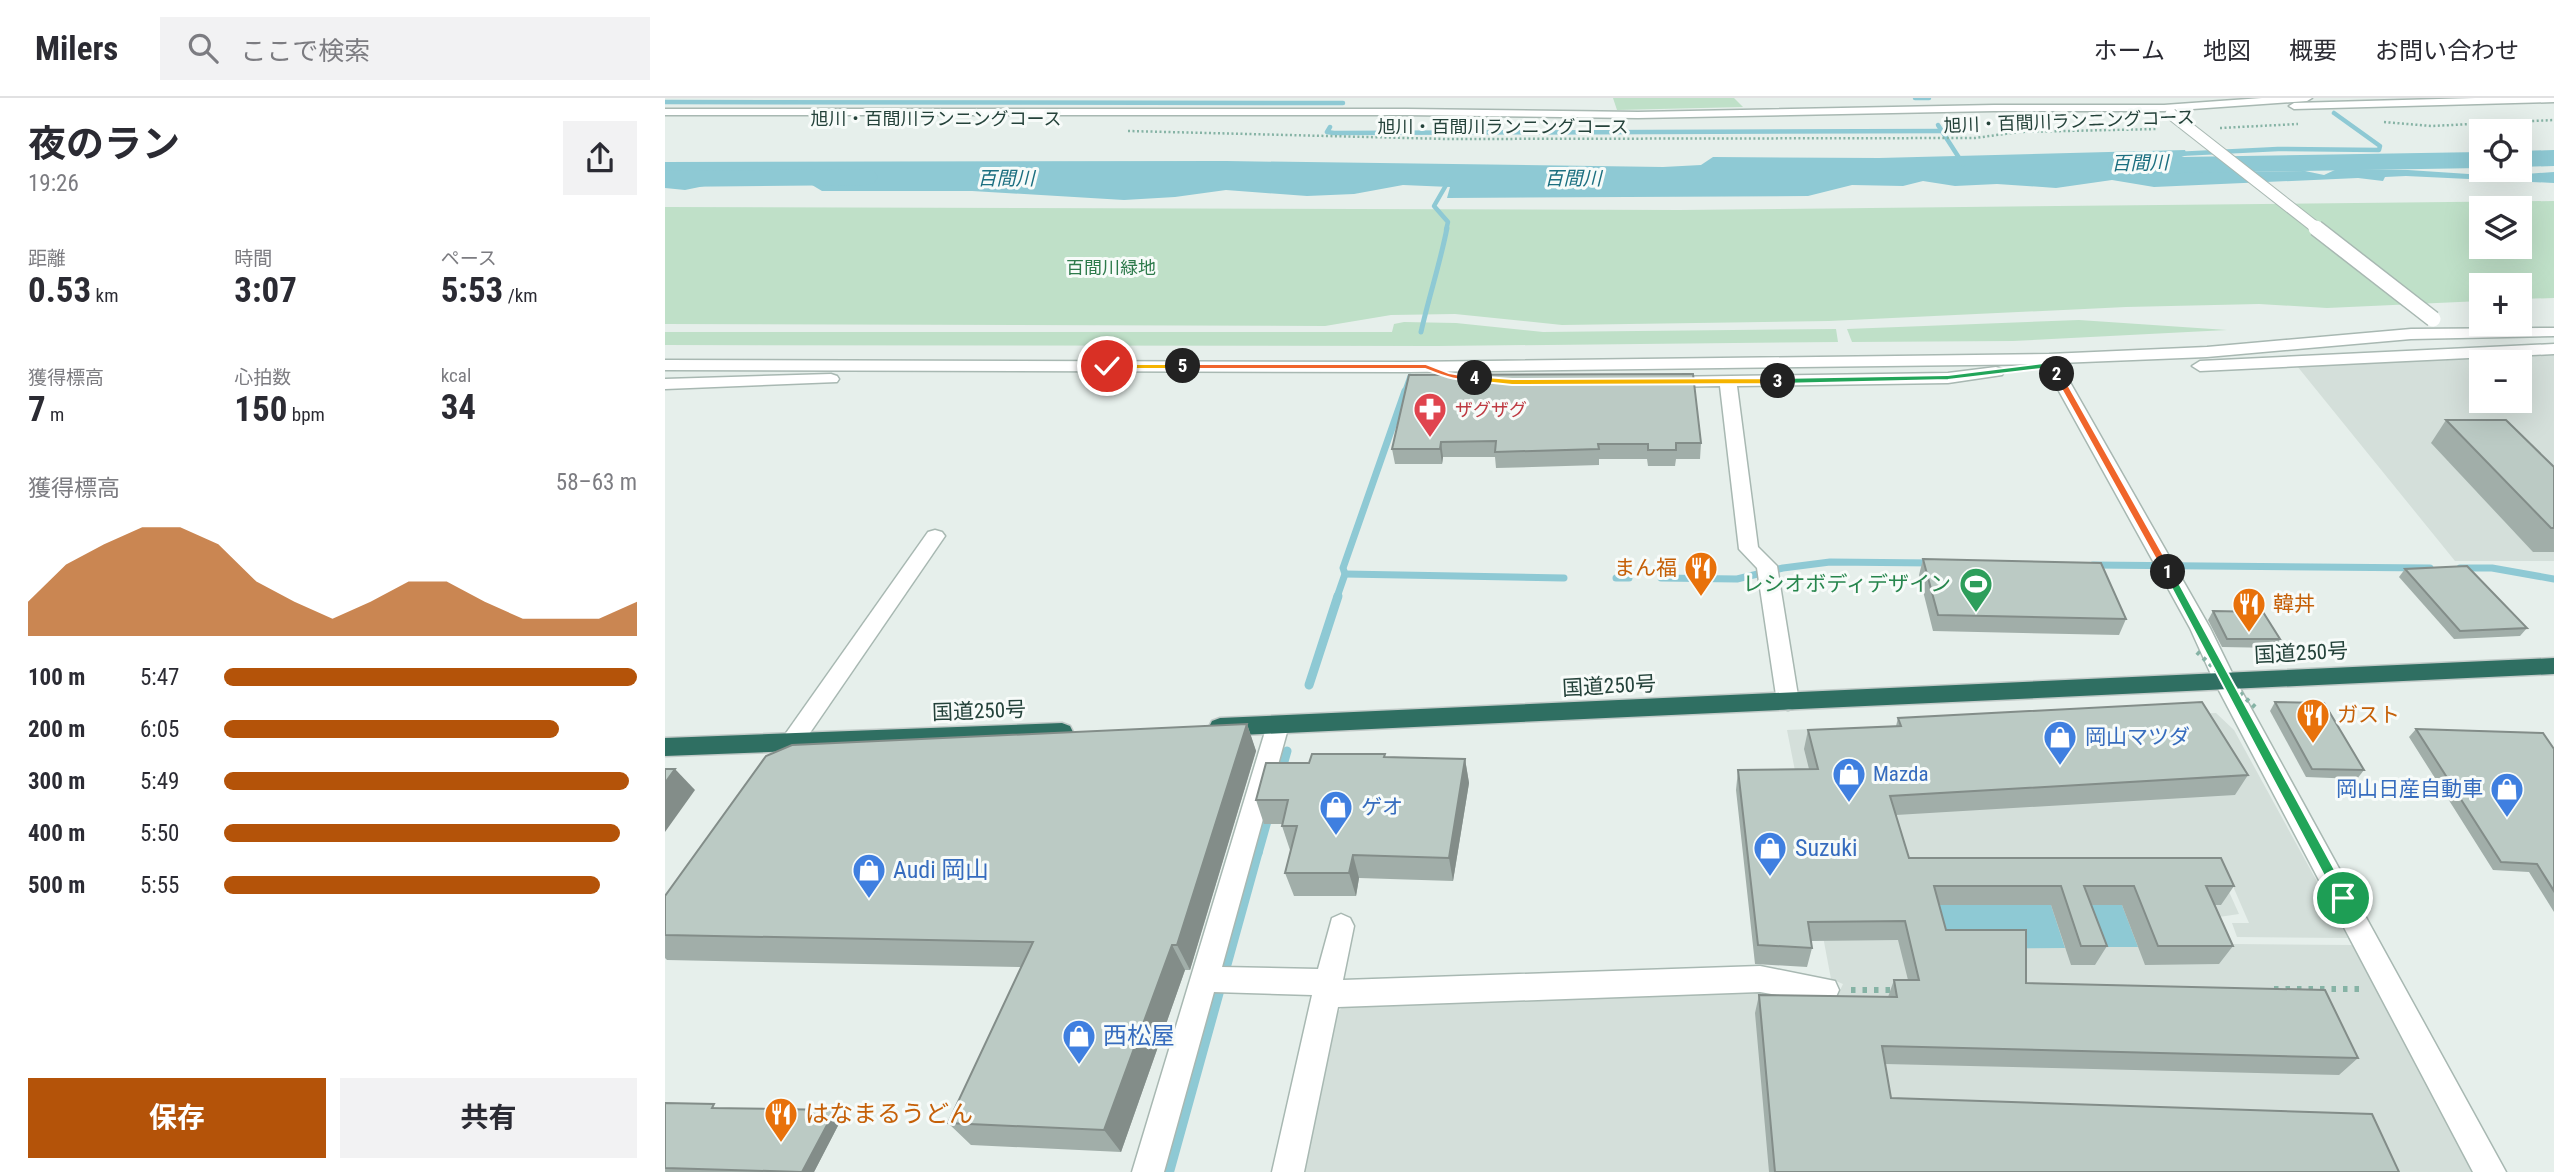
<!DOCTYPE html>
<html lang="ja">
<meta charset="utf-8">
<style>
:root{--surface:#fff;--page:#f2f2f3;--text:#2b2b33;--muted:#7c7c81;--line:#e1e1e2;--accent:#b45309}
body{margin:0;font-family:"Roboto Condensed","Noto Sans JP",sans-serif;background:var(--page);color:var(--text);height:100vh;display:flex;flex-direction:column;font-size:26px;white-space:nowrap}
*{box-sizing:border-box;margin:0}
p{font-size:23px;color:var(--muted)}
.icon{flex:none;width:38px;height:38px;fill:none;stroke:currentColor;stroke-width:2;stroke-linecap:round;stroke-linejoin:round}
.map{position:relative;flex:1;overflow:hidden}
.panel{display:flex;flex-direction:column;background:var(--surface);width:665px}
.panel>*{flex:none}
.tools{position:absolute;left:1804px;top:21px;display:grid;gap:14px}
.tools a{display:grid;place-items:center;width:63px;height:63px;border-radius:0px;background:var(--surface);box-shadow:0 7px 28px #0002;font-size:35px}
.pin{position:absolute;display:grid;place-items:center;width:60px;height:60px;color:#fff;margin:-30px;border:4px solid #fff;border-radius:50%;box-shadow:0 2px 7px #0007}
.km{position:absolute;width:35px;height:35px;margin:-18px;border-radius:50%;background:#222;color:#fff;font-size:19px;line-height:35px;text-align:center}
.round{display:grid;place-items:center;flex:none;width:74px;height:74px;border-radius:0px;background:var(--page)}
.headline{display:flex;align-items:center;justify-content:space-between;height:119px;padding:0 28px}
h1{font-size:38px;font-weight:700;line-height:52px}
.metrics{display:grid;grid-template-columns:repeat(3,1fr);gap:10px;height:119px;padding:7px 28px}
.metrics div{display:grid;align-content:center}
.metrics b{font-size:35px;font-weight:700}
.metrics small{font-size:19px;font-weight:400}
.metrics p{font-size:19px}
.chart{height:196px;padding:14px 28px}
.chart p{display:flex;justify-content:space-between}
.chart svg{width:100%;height:126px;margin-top:7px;fill:var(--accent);opacity:.7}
.button{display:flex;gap:14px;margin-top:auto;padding:14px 28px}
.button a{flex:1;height:80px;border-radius:0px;background:var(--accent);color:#fff;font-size:28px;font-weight:700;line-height:80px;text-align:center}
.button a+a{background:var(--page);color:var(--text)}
ul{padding:0 28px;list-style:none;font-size:23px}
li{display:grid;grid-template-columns:112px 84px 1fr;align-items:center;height:52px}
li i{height:18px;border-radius:9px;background:var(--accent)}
header{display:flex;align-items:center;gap:42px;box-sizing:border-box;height:98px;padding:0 35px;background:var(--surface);border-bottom:2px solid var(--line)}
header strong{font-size:33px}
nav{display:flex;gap:38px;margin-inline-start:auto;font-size:24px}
.search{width:490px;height:63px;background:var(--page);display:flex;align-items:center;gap:18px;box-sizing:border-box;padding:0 24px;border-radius:0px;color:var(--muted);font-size:26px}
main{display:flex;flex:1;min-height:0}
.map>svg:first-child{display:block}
.built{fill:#d4dfda;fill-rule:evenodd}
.green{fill:#bfe0c8;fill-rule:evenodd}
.water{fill:#8ec9d4}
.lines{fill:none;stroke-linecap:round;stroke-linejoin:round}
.stream-far4{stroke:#8ec9d4;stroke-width:4.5}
.stream-far3{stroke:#8ec9d4;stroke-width:5}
.stream-far2{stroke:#8ec9d4;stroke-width:7}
.stream-far1{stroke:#8ec9d4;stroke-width:9}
.stream{stroke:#8ec9d4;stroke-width:10}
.river{fill:#8ec9d4;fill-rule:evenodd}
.minor-casing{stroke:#a8b8b2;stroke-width:3}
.highway-casing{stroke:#c2cac8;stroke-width:3}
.path-far1{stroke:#86b3a5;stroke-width:2.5;stroke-dasharray:2 2.5;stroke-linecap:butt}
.path{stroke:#86b3a5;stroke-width:6;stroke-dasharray:4.5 7;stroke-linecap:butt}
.minor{fill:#fff;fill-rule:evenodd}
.highway{fill:#2f6f62;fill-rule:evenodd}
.minor-bridge-far1-casing{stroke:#a8b8b2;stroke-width:13;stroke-linecap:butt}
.minor-bridge-casing{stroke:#a8b8b2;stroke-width:18;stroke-linecap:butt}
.path-bridge{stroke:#86b3a5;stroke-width:4.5;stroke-dasharray:3.5 5;stroke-linecap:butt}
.minor-bridge-far1{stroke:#fff;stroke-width:11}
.minor-bridge{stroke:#fff;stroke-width:15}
.wall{fill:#a1aea9}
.shaded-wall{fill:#838d89}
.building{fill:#bbcac4;stroke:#838d89;stroke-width:2}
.split-1{fill:#22a559;stroke:#fff;stroke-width:2}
.split-2{fill:#f0652b;stroke:#fff;stroke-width:2}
.split-3{fill:#22a559;stroke:#fff;stroke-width:2}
.split-4{fill:#f5b400;stroke:#fff;stroke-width:2}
.split-5{fill:#f0652b;stroke:#fff;stroke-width:2}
.split-6{fill:#f5b400;stroke:#fff;stroke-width:2}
.labels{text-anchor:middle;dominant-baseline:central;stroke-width:6;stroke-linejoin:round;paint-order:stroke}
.far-street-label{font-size:18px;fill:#24423a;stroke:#f7fbf9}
.far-park-label{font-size:18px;fill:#2d7a4b;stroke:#f7fbf9}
.far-health-label{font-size:18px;fill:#be3a42;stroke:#f7fbf9;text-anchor:start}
.far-water-label{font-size:19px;font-style:italic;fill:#1c6f80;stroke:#f7fbf9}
.food-label{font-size:21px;fill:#c56008;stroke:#f7fbf9;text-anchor:start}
.leisure-label{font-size:21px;fill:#27864d;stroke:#f7fbf9;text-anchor:end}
.street-label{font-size:21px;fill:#24423a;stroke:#f7fbf9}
.shop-label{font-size:21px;fill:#366cbe;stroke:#f7fbf9;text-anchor:start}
.near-shop-label{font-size:24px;fill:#366cbe;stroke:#f7fbf9;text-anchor:start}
.near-food-label{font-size:24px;fill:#c56008;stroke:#f7fbf9;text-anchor:start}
</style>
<header>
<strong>Milers</strong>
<div class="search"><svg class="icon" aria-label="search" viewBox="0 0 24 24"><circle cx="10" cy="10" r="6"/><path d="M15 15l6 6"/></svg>ここで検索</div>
<nav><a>ホーム</a><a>地図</a><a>概要</a><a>お問い合わせ</a></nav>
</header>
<main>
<section class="panel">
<div class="headline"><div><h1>夜のラン</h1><p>19:26</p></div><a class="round"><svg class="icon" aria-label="share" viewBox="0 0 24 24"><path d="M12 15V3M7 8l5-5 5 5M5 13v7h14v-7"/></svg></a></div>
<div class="metrics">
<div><p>距離</p><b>0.53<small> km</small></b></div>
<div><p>時間</p><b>3:07</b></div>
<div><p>ペース</p><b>5:53<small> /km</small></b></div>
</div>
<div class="metrics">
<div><p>獲得標高</p><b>7<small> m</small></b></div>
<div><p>心拍数</p><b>150<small> bpm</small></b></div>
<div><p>kcal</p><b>34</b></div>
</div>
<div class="chart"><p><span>獲得標高</span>58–63 m</p>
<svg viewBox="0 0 160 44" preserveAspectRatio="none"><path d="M0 44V32L10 19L20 12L30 6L40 6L50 12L60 25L70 32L80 38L90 32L100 25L110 25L120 32L130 38L140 38L150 38L160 32V44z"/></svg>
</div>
<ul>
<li><b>100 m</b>5:47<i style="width:100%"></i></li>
<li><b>200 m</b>6:05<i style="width:81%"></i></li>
<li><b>300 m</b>5:49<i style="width:98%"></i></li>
<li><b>400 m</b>5:50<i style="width:96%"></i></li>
<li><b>500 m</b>5:55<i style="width:91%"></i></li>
</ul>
<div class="button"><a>保存</a><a>共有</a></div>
</section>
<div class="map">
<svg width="1889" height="1074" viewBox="0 0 1889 1074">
<rect width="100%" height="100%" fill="#e6efeb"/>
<!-- built -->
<g class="built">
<path d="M1889 255V463H1790L1632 268ZM1816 264H1855V303H1816Z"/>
<path d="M1551 615 1569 632 1683 840 1572 839 1567 825H1584L1560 770H1149L1122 632Z"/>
<path d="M1556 776 1574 816 1554 819 1568 846 1688 847 1808 1074H635L667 919 680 907 1080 893 1151 899 1168 907 1178 886 1166 881 1147 780Z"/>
</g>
<!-- green -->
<g class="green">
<path d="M948 0H1069L1078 9 952 12Z"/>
<path d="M1889 103V200L1855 201V187H1816V203L1662 210 1594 206 1461 209 1164 223 897 227 790 216 726 217 660 228 0 226V109L1014 112ZM1816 110H1855V149H1816Z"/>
<path d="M1414 222 1562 232 1348 243 1187 244 1182 231Z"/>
<path d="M739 224 791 225 878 234 1171 231 1173 244 772 248 0 247V234H727L729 226Z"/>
</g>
<!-- water -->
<g class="water">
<path d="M1520 52 1522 57 1497 66 1569 74 1640 73 1659 77 1672 71 1743 72 1834 78 1889 74V85L1741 78 1720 79 1718 83 1693 80 1489 89 1447 82 1391 90 1332 86 1290 88 1258 83 1238 88 1187 87 1143 98 782 100 785 89 738 87 689 96 642 98 561 92 510 99 459 102 307 93H157L127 75H103L20 92 0 90V64L561 63 998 69 1036 67 1048 59 1214 60Z"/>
<path d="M1262 807H1386L1400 850 1273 851Z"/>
<path d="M1409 807H1457L1473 849H1424Z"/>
</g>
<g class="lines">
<!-- stream-far4 -->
<g class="stream-far4">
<path d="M1250 0H1264"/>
<path d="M0 4 678 5"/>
<path d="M1273 27 1298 66"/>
<path d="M665 29 662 34 669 35 1278 33"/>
<path d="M1512 56 1613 51 1714 52 1715 48 1669 15"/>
<path d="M781 132 783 124 769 108 784 82"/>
</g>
<!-- stream-far3 -->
<g class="stream-far3">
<path d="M756 234C764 198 775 166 782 130"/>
<path d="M739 295 745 278"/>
</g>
<!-- stream-far2 -->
<g class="stream-far2">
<path d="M1428 467 1765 470"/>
<path d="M1795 470H1827L1889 481"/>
<path d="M680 476 899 480"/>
<path d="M951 480H964"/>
<path d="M996 480 1072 481 1118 470 1165 464 1268 465"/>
<path d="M672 499 680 476 678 470 740 293"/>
</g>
<!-- stream-far1 -->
<g class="stream-far1">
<path d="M644 587 673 498"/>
<path d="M616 674 622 653"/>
<path d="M593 755 604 716"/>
</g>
<!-- stream -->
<path class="stream" d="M504 1074 593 753"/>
<!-- river -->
<g class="river">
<path d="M1889 52V68L1855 69V53Z"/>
<path d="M1816 54V70L1456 76 1447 74 1443 68 1447 62 1456 60Z"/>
<path d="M200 71 209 73 213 79 209 85 200 87 0 89V73Z"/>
</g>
<defs>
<g id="minor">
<path d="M1597 0H1647L1642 3 1499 13H1329L973 20 741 17H0V11H741L973 14 1329 7H1499Z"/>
<path d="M1810 0H1889V4L1629 11 1624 8 1629 5Z"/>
<path d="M1889 230V238L1746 241 1542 259 1394 265 1545 530 1571 583 1841 1074H1808L1549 583 1525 530 1379 266 744 274 0 272V262L744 264 1384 256 1542 249 1746 231Z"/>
<path d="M1889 246V256L1535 273 1527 268 1535 263Z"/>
<path d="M1331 269 1337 271 1339 274 1337 277 1283 285 1072 288 1093 449 1112 468 1134 604 1131 610 1123 612 1115 610 1112 604 1092 470 1074 451 1055 288 1000 289 992 284 1000 279 1283 275Z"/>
<path d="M166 276 172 278 174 281 172 284 0 291V281Z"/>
<path d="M270 432 277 434 280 438 125 664 117 667 109 664 105 658 109 652 263 434Z"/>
<path d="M613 618 621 621 624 627 557 869 653 871 667 820 676 816 685 820 689 828 678 882 1095 868 1170 883 1174 892 1170 901 1160 905 1095 894 673 909 639 1074H607L647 897 549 894 499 1074H467L602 627 605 621Z"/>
</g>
<g id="highway">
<path d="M1889 560V576L555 638 547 635 544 629 547 623 555 620Z"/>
<path d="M397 625 405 628 408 634 405 640 397 643 0 658V640Z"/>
</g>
</defs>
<!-- minor casing -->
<use href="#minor" class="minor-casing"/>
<!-- highway casing -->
<use href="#highway" class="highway-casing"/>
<!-- path-far1 -->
<g class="path-far1">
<path d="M1719 24 1766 28 1889 22"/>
<path d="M1555 30 1633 26"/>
<path d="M463 33 782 41 1310 40 1354 34 1493 31"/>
</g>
<!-- path -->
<g class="path">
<path d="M1609 891H1698"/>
<path d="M1186 892H1229"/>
</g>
<!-- minor -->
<use href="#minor" class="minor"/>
<!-- highway -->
<use href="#highway" class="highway"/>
<defs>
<path id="minor-bridge-far1" d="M1506 16 1654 132"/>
<path id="minor-bridge" d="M1651 130 1768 221"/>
</defs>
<!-- minor-bridge-far1 casing -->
<use href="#minor-bridge-far1" class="minor-bridge-far1-casing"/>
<!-- minor-bridge casing -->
<use href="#minor-bridge" class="minor-bridge-casing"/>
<!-- path-bridge -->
<path class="path-bridge" d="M1532 554 1593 612"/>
<!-- minor-bridge-far1 -->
<use href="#minor-bridge-far1" class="minor-bridge-far1"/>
<!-- minor-bridge -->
<use href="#minor-bridge" class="minor-bridge"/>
</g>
<!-- wall -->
<g class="wall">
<path d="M744 277 1036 345 1035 361H1011L1010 368H983L982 361H934V367L831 370 830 359H778L777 366H730L727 351Z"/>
<path d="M1781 322 1889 369V454H1868L1766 345Z"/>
<path d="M1258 461 1461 521 1454 537 1268 533 1254 477Z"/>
<path d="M1740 471 1862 530 1855 538 1789 541 1734 479Z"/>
<path d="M1548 513 1615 541 1611 550 1557 549 1543 522Z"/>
<path d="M1610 604 1699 672 1692 681 1641 679 1605 613Z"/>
<path d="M1233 620 1583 677 1570 697 1231 717 1244 760 1569 788 1556 807H1550L1568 848 1554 866 1480 867 1457 807H1426L1442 848 1430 867H1406L1386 807H1274L1281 832 1361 885 1693 960 1674 977 1220 966 1226 1000 1734 1074H1104L1090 915 1094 897 1223 899 1229 882H1243L1233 842 1146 843 1147 850 1142 869 1090 866 1071 692 1073 672 1144 671 1139 651 1143 632 1231 628Z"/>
<path d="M582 626 591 653 525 872H520L456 1054 306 1047 283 1025 356 869 2 862 0 860V798Z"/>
<path d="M1751 631 1889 651V814L1864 774 1828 772 1744 639Z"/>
<path d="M720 656V659L800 661 804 685 788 783 694 780 691 798H629L620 775 626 752H625L617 728V726H599L591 702Z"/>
<path d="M0 1005 55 1010 170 1012 178 1018 149 1074H0Z"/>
</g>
<!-- shaded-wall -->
<g class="shaded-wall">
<path d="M776 344 778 359 777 366 775 351Z"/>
<path d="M582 626 591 653 525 872 512 847Z"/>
<path d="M800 661 804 685 788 783 784 760Z"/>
<path d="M10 671 30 692 0 734V685Z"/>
<path d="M688 757 694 780 691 798 684 775Z"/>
<path d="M507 847 520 872 456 1054 439 1032Z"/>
<path d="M170 1012 178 1018 149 1074H137Z"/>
</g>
<!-- building -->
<g class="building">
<path d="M1028 276 1036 345H1011V352H983V346H933L934 351 830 354 831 343 776 344 775 351H727L744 277Z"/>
<path d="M1781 322H1841L1889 369V430H1886Z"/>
<path d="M1258 461 1436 465 1461 521 1273 517Z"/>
<path d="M1802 468 1862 530 1795 533 1740 471Z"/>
<path d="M1548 513 1598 514 1615 541H1562Z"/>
<path d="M1537 604 1583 677 1225 698 1244 760H1556L1569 788H1541L1568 848H1493L1469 788H1419L1442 848H1416L1396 788H1269L1281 832H1361V885L1660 892 1693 960 1217 948 1226 1000 1707 1016 1734 1074H1110L1094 897 1232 899 1229 882H1254L1240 823 1143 824 1147 850 1093 847 1073 672 1153 671 1143 632 1236 628 1233 620Z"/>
<path d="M1610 604 1659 605 1699 672 1647 671Z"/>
<path d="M582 626 512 847H507L439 1032 283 1025 368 844 0 837V798L101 658 127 647Z"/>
<path d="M1751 631 1878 635 1889 651V793L1872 766 1836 764Z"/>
<path d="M647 656H720L719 659 800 661 784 760 688 757 684 775H620L632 728H617L623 702H591L601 665H644Z"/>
<path d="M0 671H10L0 685Z"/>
<path d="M0 1005 49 1006 47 1010 170 1012 137 1074 0 1070Z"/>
</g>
<!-- split-1 -->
<path class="split-1" d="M1503 470 1508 474 1683 796V804H1673L1498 474Z"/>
<!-- split-2 -->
<path class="split-2" d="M1392 274 1397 276 1508 474 1507 476 1498 474 1388 276Z"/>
<!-- split-3 -->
<path class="split-3" d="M1386 264 1391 267 1395 278H1389L1384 270 1283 282 1113 286 1109 283 1113 280 1283 277Z"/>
<!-- split-4 -->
<path class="split-4" d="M807 278 847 281 1113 280 1117 283 1113 286 847 287 810 283Z"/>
<!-- split-5 -->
<path class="split-5" d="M515 266H761L784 275 814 280C799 287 775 277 760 271H518Z"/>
<!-- split-6 -->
<path class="split-6" d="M439 266H518L523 268 518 271H442Z"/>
<!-- icons -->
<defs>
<symbol id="pharmacy-pin" viewBox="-11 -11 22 30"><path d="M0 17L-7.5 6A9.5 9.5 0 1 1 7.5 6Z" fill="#e0444e" stroke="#f7fbf9"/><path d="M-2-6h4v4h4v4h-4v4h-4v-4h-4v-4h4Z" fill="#fff"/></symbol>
<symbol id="restaurant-pin" viewBox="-11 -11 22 30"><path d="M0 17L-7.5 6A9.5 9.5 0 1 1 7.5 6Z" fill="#e8710a" stroke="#f7fbf9"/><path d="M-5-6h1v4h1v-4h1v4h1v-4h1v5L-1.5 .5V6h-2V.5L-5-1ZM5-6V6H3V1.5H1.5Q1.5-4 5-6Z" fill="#fff"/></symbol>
<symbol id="stadium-pin" viewBox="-11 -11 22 30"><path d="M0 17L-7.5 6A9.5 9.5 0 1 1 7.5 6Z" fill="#2e9e5b" stroke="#f7fbf9"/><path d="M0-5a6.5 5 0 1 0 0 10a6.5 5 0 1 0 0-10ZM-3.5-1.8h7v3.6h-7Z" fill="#fff"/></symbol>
<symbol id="shop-pin" viewBox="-11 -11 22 30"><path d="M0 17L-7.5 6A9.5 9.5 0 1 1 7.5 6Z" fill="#3f7fe0" stroke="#f7fbf9"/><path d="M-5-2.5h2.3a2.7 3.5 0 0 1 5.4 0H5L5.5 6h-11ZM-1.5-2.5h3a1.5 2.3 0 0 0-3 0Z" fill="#fff"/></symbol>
</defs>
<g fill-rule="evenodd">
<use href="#pharmacy-pin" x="746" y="292" width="38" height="52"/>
<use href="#restaurant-pin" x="1017" y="451" width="38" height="52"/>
<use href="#stadium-pin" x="1292" y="467" width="38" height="52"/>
<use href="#restaurant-pin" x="1565" y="487" width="38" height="52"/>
<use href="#restaurant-pin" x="1629" y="598" width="38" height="52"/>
<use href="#shop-pin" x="1376" y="620" width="38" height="52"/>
<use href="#shop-pin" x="1165" y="657" width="38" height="52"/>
<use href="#shop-pin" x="1823" y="672" width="38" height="52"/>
<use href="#shop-pin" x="652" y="690" width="38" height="52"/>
<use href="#shop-pin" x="1086" y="731" width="38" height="52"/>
<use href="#shop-pin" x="185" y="753" width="38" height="52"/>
<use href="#shop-pin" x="395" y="919" width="38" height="52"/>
<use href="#restaurant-pin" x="97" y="997" width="38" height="52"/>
</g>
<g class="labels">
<!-- far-street labels -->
<g class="far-street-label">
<text x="271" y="20">旭川・百間川ランニングコース</text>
<text transform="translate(1404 23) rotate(-2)">旭川・百間川ランニングコース</text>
<text x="838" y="28">旭川・百間川ランニングコース</text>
</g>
<!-- far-park labels -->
<g class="far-park-label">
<text x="446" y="169">百間川緑地</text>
</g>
<!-- far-health labels -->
<g class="far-health-label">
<text x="790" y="311">ザグザグ</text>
</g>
<!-- far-water labels -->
<g class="far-water-label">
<text transform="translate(1475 65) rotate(-1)">百間川</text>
<text x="341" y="80">百間川</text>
<text x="908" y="80">百間川</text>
</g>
<!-- food labels -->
<g class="food-label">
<text x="1012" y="470" text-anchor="end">まん福</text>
<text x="1608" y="506">韓丼</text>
<text x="1672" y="617">ガスト</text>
</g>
<!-- leisure labels -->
<g class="leisure-label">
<text x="1286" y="486">レシオボディデザイン</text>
</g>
<!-- street labels -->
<g class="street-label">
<text transform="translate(1636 555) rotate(-3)">国道250号</text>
<text transform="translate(944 588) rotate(-3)">国道250号</text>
<text transform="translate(314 613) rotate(-2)">国道250号</text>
</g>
<!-- shop labels -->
<g class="shop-label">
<text x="1420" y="639">岡山マツダ</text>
<text x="1208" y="676">Mazda</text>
<text x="1818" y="691" text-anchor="end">岡山日産自動車</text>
<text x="696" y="709">ゲオ</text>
</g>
<!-- near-shop labels -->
<g class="near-shop-label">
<text x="1130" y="750">Suzuki</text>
<text x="228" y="772">Audi 岡山</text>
<text x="438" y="938">西松屋</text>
</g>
<!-- near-food labels -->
<g class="near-food-label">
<text x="140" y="1016">はなまるうどん</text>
</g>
</g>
</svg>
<div class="tools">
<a><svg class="icon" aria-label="locate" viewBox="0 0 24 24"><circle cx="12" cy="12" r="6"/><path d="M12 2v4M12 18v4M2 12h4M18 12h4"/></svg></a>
<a><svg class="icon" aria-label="layers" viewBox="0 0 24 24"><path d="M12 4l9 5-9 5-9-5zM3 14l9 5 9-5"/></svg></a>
<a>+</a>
<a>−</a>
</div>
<div class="pin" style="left:1678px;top:800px;background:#1e9e55"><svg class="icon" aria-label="arrive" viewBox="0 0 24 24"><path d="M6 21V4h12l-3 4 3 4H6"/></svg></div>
<div class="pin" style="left:442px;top:268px;background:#d93025"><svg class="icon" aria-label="check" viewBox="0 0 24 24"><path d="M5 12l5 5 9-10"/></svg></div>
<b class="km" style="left:1503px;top:474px">1</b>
<b class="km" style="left:1392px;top:276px">2</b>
<b class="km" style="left:1113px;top:283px">3</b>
<b class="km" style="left:810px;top:280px">4</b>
<b class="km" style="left:518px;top:268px">5</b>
</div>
</main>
